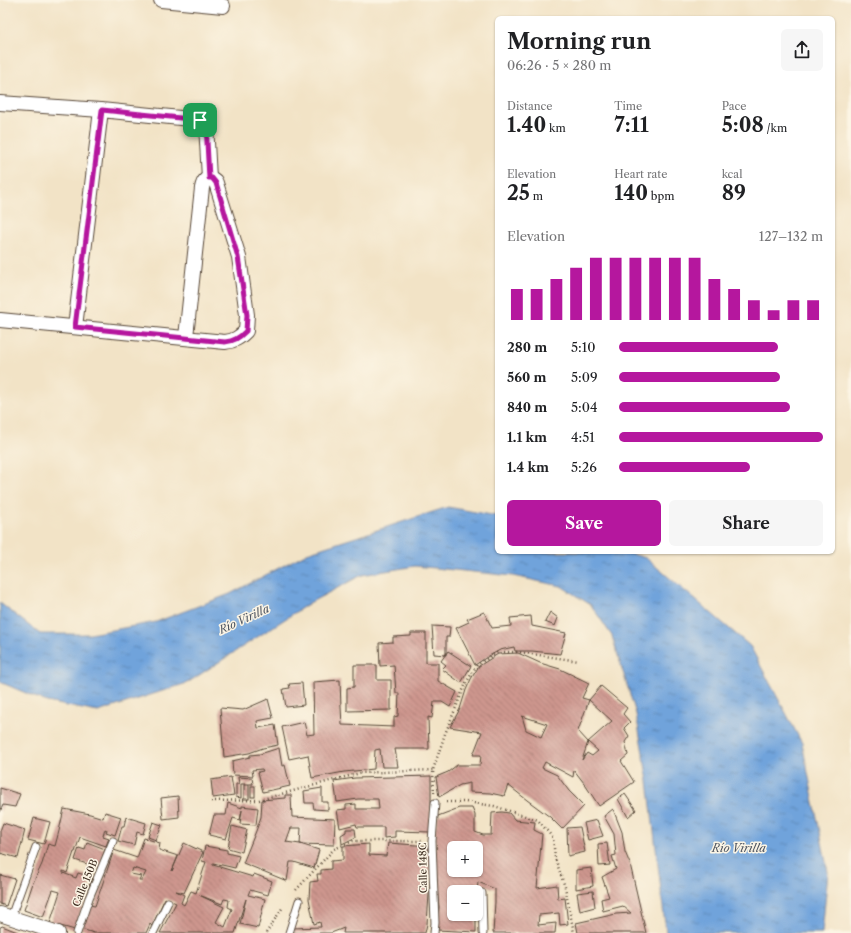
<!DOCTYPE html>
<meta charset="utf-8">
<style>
:root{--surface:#fff;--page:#f6f6f6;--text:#202124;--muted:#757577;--accent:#b5179e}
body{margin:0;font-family:"Libre Caslon Text",serif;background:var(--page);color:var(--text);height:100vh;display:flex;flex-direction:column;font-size:15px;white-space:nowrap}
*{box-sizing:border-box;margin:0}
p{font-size:13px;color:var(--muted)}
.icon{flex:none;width:22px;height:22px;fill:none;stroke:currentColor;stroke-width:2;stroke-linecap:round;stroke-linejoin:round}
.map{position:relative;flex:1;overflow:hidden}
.drawer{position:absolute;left:495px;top:16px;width:340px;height:538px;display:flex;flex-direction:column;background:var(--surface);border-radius:6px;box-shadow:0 1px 3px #0004}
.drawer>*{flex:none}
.fabs{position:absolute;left:447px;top:841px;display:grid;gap:8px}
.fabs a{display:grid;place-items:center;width:36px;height:36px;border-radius:6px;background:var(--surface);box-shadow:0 1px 3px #0004;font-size:20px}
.pin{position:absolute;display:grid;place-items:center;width:34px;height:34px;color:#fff;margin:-17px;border-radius:8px;box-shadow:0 2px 6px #0006}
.round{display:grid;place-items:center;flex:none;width:42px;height:42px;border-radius:6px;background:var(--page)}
.summary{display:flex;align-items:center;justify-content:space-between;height:68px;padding:0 12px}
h1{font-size:22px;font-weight:700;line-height:30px}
.stats{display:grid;grid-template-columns:repeat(3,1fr);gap:6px;height:68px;padding:4px 12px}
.stats div{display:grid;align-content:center}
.stats b{font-size:20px;font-weight:700}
.stats small{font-size:11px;font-weight:400}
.stats p{font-size:11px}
.chart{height:112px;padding:8px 12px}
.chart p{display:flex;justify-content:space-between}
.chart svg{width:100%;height:72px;margin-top:4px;stroke:var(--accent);stroke-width:6}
.primary-button{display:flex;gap:8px;margin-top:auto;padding:8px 12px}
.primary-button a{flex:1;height:46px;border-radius:6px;background:var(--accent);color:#fff;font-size:16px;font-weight:700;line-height:46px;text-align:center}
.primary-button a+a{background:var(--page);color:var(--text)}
ul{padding:0 12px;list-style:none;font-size:13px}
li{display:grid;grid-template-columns:64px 48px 1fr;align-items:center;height:30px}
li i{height:10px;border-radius:5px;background:var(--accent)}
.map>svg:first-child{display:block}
.water{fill:url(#water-ripples);stroke:#55667c}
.building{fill:url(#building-back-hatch);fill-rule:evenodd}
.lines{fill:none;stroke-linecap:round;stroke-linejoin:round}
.lane-casing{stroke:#564637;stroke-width:9}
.street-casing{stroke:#564637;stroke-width:16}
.path{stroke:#564637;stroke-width:2.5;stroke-dasharray:1 3;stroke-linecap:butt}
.lane{stroke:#fff;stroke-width:7}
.street{stroke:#fff;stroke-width:14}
.route-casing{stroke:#fff;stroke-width:8}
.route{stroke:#b5179e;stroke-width:5}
.labels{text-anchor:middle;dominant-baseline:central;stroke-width:3;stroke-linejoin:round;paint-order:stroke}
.street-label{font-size:10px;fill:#3b2a1e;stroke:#fcf5e5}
.water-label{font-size:11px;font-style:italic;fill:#4d5460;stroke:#fcf5e5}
</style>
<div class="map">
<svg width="851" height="933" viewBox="0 0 851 933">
<defs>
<pattern id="water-ripples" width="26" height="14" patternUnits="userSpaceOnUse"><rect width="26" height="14" fill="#6fa3db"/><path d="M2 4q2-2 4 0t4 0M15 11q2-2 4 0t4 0" fill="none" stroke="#5c85b1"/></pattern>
<pattern id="building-back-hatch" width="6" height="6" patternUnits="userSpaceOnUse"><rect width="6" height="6" fill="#ce968e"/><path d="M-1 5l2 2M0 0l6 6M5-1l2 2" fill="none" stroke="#a87b73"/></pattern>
</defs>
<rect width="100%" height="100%" fill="#fcf5e5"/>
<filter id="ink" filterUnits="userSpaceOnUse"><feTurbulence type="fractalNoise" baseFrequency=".025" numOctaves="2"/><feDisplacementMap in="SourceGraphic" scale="8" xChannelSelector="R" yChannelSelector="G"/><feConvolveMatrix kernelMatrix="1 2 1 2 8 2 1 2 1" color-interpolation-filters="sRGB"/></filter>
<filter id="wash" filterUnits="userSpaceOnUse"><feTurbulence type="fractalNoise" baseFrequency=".012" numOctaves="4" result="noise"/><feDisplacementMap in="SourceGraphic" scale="16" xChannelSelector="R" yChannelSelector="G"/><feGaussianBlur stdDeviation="0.9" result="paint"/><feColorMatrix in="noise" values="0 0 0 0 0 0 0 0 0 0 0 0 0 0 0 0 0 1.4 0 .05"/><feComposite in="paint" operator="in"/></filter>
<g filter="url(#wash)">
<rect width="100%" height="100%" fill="#f2e3c6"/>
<!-- water -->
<path class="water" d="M448 507 497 516V552H625L646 558 750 646 802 743 828 872 822 933H666L648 781 636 714 612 636 591 605 561 586 513 576 415 566 362 575 311 602 187 683 98 712 47 702 0 682V603L40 634H90L156 622 230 594 307 553Z"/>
<g id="blocks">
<!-- building -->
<g class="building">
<path d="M484 612 492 628 511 626 510 618 531 616 532 626 566 633 560 654 532 651H515L514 647 500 650 487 657 475 665 456 628 469 622 467 619Z"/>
<path d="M550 612 558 618 555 626 545 622Z"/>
<path d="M432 626 450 627 449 637H446V655L434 654Z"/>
<path d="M411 633H426V663H438V681L457 692 450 707 442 702H434L432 718 428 717 429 749H395L398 767H382L380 749 375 750 374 769 344 772 312 778 308 755 289 759 282 727 304 722 307 735 314 734 313 682 340 680 341 708 342 725 394 727V717L398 716 399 693H396L394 665 380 666 379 643 393 642V637L411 636Z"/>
<path d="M448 651 471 666 461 683 442 669 446 665 441 661Z"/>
<path d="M518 653 540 663 560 669 589 683 582 698 589 700 601 686 627 708 623 714 630 722 624 728 629 736 625 742 628 755 621 761 634 782 599 806 584 783 574 770 573 777 545 762 542 768 557 775 569 791 584 806 562 829 550 817 527 800 508 785 504 796 490 793 470 792V783L460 785 439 797 436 777 448 772 457 765H480L481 755H473L482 732 450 727 460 709 466 690 471 679 479 666 498 654ZM589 700 612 721 588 742 578 731ZM522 716 547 724 541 737 526 730ZM588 742 598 751 592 756 587 753 582 760Z"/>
<path d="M354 665H377V680H391V710L347 711V688L354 687Z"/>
<path d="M302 683 304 705 286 707 283 689 290 688 289 684Z"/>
<path d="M268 699 273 718 257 721 258 728 275 725 278 745 263 748 249 753 224 757 220 708 243 710Z"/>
<path d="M279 748 282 766 285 765 290 786 263 792 258 772 263 771 262 769 252 770 253 776 233 775 232 761 250 757V755L260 754Z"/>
<path d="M431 776V832L395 831V837L384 838V827H357L356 824 340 828 337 810 346 809V805L356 804V809H379L378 799H358L337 802 334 781 355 778Z"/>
<path d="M231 777 234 795 213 798 211 780Z"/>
<path d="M238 777 252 778 253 784H241V798L236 797V784H239Z"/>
<rect x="244" y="785" width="5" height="14"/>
<rect x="251" y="786" width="4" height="11"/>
<path d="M0 788 20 794 15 807 3 805 0 812Z"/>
<path d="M322 788V802H328V810L314 809 313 803H305L304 791Z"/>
<path d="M625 794 636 810 628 817 618 799Z"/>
<path d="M285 795H291L292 817 335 819 334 845 300 844 301 828H291L286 842 300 844 319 850 314 868 294 862H290L287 881 243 863 256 831 261 817 262 800 285 798Z"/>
<path d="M178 796 179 817 163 819 161 798Z"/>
<path d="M228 803 242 808V806L258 808 256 825 240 824 242 810 240 820 233 818 226 839 209 835 214 815H226Z"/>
<path d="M459 808H472L475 815V832L483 835H491L492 813 502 812 509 813 515 820 535 822 534 830 542 834 537 888 557 885 558 899 565 898 568 924 560 925 559 913 539 915 538 925 556 923 555 933H493L495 902V889L478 882 477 892H454V914H476V932L437 930 439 907 436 877 435 828 438 816ZM454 848H476V870H454Z"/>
<path d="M64 809 90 814 103 818 105 812 121 817 115 835 106 832 107 830 105 829 103 836 109 838 106 846 80 837 75 852H74L67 873 63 871V873L76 878 78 873 92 877 75 930 50 923 60 892 53 890 43 917 24 910 33 883 42 864 48 844 55 846 59 831Z"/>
<path d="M613 809 622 832 625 852 630 864 646 933H578L576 923 616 914 631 913 623 906 603 911 601 899 609 897 602 877 616 869 612 856 616 855 614 834 604 816Z"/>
<path d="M126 817 146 823 143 834 137 832 134 845 118 841 122 826H124Z"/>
<path d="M34 818 50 822 44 844 28 840Z"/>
<path d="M597 820 603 836 588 840 584 823Z"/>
<path d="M153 822 162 825 156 840 148 837Z"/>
<path d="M3 823 25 830 18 858 0 853V831Z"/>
<path d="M232 826 247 830 242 852 228 848Z"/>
<path d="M580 827 585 852 568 856 567 828Z"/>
<path d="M346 829H355L356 837 342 844 341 835 346 832Z"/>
<path d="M144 838 160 843 159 850 178 856 172 871 184 843 203 852 184 893 176 891 184 895 181 903 184 905 191 891 196 893 206 862 202 861 205 846 227 850V853L239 856 235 868 213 863V865L253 877 254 874 272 881 268 895 250 890 248 895 265 899 258 928 240 924 246 899 235 933H160L176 903 165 898 152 926 150 924 146 933H94L81 929 89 905 95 906 114 850 137 858ZM133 868 146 872 142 880H139L141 876 131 874ZM199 895 222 904 224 899 229 900 228 907 232 909 225 927 216 922 224 907Z"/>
<path d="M87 842 105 849 99 868 75 860 79 848 85 850Z"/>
<path d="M388 843 430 846V879L427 924 425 933H343L344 928 331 933H293V928L321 927 320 922 314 924 309 899 310 882 318 881 317 874H321V870L331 869V861L343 860V846L369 844V855L386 856Z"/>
<path d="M607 843 610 865 599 866 598 844Z"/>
<path d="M591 868 593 886 576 889V870Z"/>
<path d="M0 875 15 879 6 906 0 904Z"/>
<path d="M593 891 595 907 580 911 577 893Z"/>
<path d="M2 926 20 933H0V927H1Z"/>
</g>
</g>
</g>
<g filter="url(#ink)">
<use href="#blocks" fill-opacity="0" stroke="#564637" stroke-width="1"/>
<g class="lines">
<defs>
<g id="lane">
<path d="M482 893 483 933"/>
<path d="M11 917 36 847"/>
<path d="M77 933 89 898 113 841"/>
<path d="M153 933 168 902"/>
<path d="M289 933 299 901"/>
<path d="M434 933 435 923 432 841 435 803"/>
</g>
<g id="street">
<path d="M161 0 223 6"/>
<path d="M0 103 101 110"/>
<path d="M0 320 225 342C234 341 239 338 246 331L247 315 239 257 216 183 215 181 211 178C205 178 203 183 202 188L186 337"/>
<path d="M75 327 101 110 200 120 206 124 209 178"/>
<path d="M0 914 58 933"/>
</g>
</defs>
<!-- lane casing -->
<use href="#lane" class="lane-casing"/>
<!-- street casing -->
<use href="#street" class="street-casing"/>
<!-- path -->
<g class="path">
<path d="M434 793 433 770 445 734 466 683 477 665 498 652H518L579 661"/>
<path d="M211 801 259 800 360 773 433 770"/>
<path d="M446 802H466L494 806 538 820 553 838 555 858 565 887 574 933"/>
<path d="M296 890 334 849 353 841H422"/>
<path d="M266 933 283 907"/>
</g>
<!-- lane -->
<use href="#lane" class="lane"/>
<!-- street -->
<use href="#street" class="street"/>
</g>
</g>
<g class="lines" filter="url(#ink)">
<defs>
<path id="route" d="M102 110 200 120 206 124 209 178H212L216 183 238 257 247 315 246 331C239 338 234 341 225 342L75 327Z"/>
</defs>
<!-- route casing -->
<use href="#route" class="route-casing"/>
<!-- route -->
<use href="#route" class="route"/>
</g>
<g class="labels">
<!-- street labels -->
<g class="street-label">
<text transform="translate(423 868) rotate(-91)">Calle 148C</text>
<text transform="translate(85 883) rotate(-68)">Calle 150B</text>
</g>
<!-- water labels -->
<g class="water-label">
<text transform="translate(244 619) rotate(-25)">Río Virilla</text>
<text x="739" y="848">Río Virilla</text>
</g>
</g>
</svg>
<div class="fabs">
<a>+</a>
<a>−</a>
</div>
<div class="pin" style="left:200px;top:120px;background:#1e9e55"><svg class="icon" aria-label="arrive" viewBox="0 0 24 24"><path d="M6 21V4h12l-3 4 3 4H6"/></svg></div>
<section class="drawer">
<div class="summary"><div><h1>Morning run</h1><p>06:26 · 5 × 280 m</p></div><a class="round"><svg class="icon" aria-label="share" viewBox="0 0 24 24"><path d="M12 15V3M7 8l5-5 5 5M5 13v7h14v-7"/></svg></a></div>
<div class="stats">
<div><p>Distance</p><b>1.40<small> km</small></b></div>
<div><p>Time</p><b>7:11</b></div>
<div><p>Pace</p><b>5:08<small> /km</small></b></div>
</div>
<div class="stats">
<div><p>Elevation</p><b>25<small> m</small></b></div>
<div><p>Heart rate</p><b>140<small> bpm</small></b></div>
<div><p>kcal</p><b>89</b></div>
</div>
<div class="chart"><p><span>Elevation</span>127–132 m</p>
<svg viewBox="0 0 160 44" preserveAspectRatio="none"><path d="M5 44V25M15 44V25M25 44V19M35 44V12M45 44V6M55 44V6M65 44V6M75 44V6M85 44V6M95 44V6M105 44V19M115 44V25M125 44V32M135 44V38M145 44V32M155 44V32"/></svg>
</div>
<ul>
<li><b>280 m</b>5:10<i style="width:78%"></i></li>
<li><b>560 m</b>5:09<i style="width:79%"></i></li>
<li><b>840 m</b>5:04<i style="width:84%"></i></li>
<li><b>1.1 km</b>4:51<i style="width:100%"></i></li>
<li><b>1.4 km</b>5:26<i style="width:64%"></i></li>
</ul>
<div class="primary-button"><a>Save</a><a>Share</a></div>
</section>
</div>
